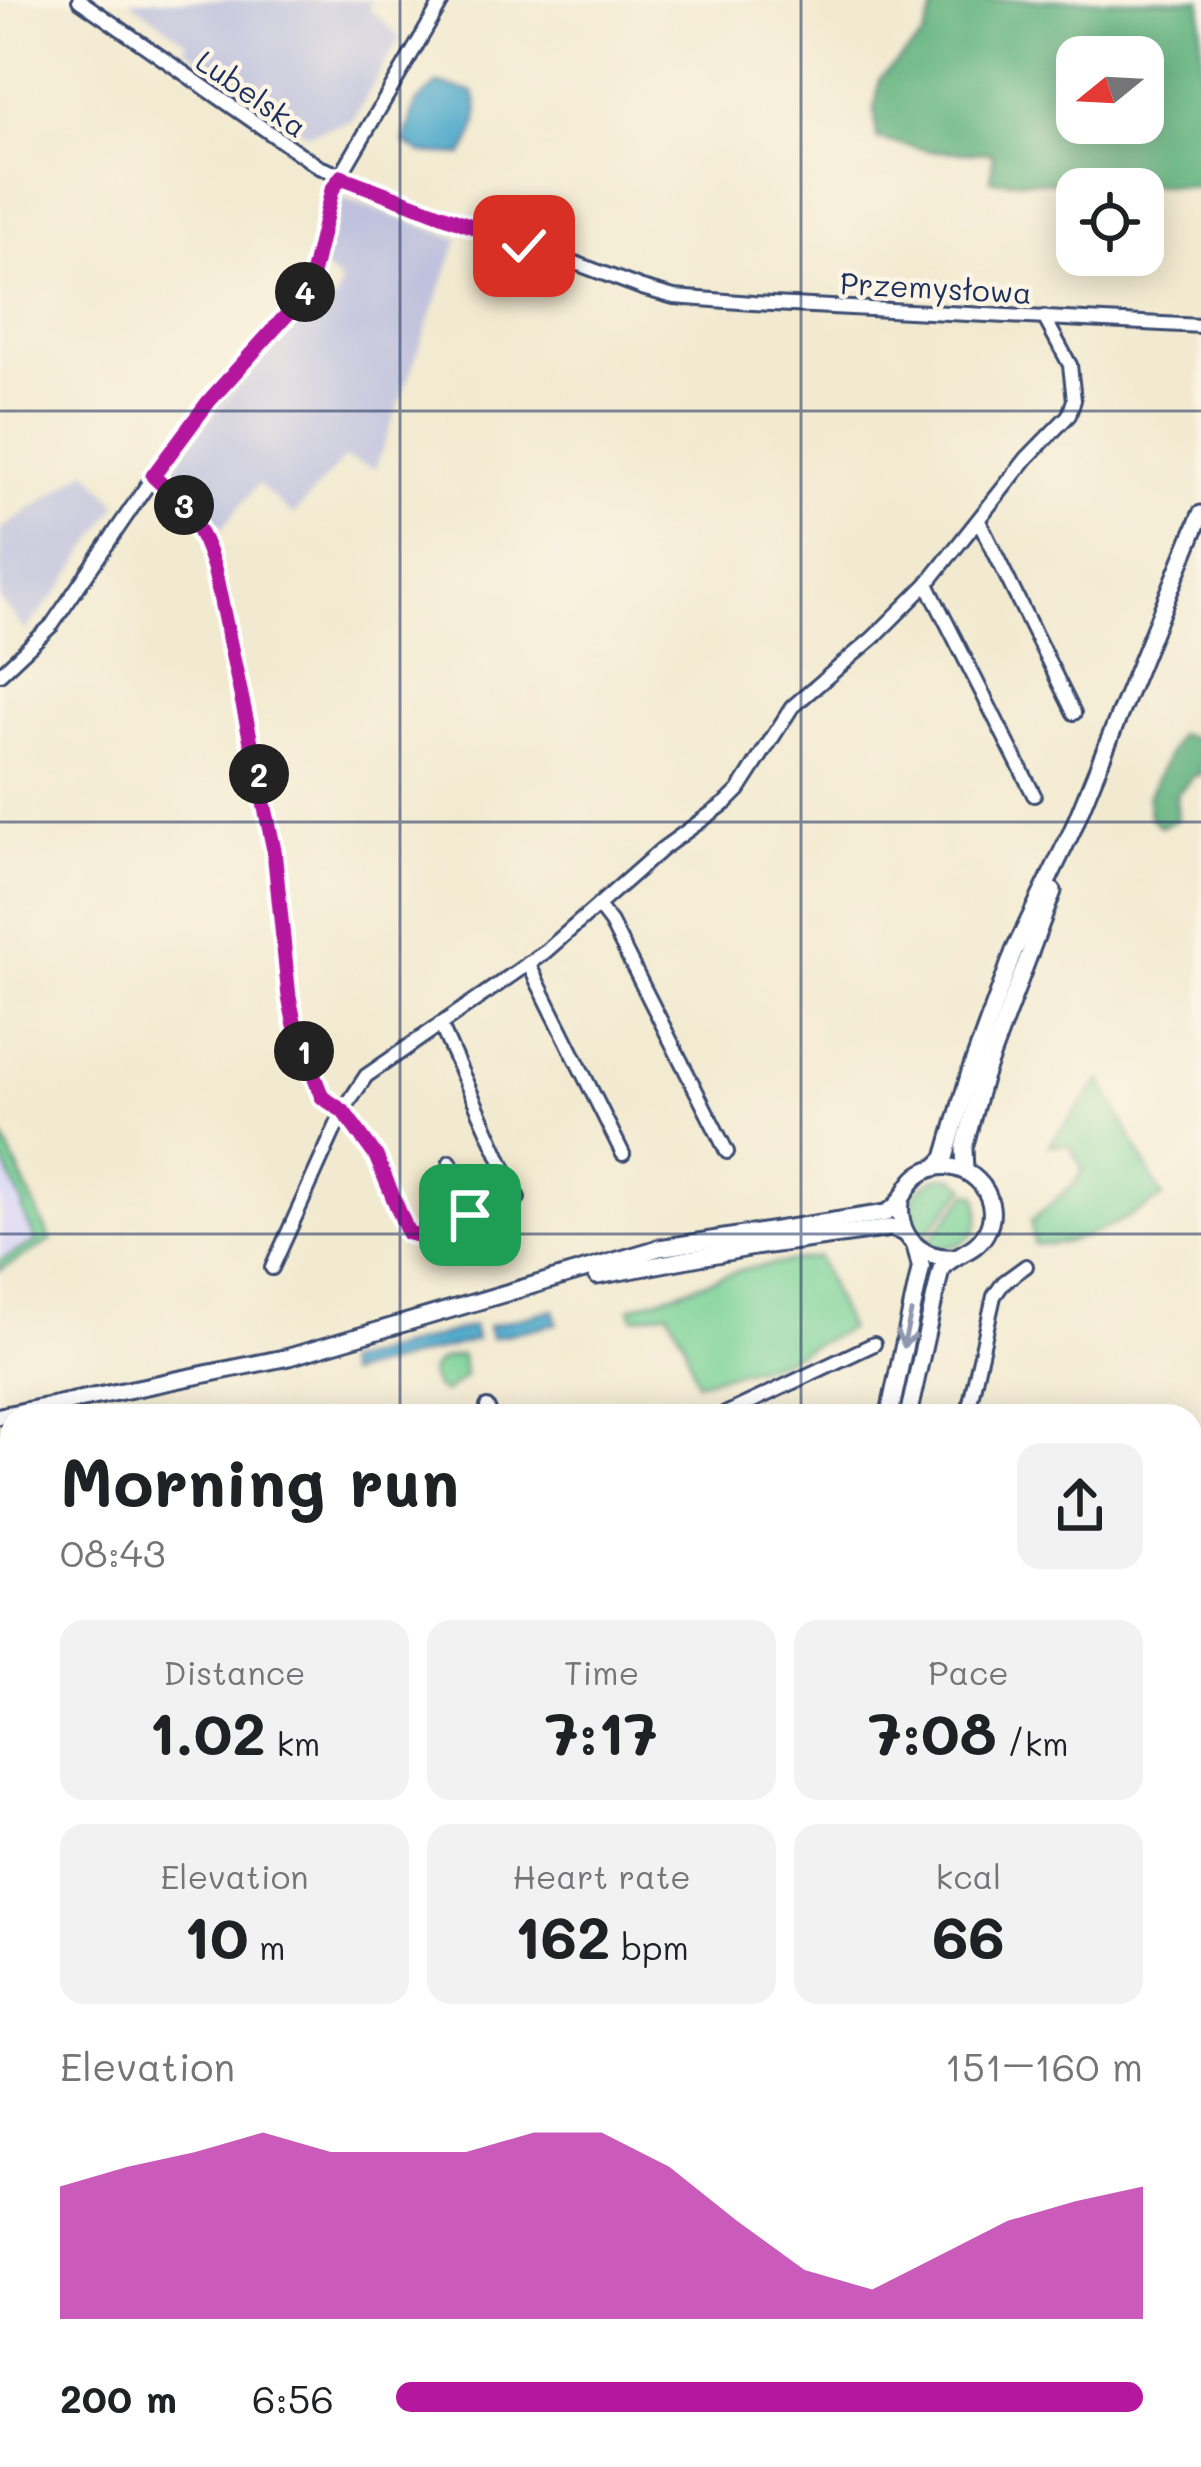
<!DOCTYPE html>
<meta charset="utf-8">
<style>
:root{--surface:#fff;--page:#f2f2f2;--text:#202124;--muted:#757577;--accent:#b5179e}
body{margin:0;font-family:Mali,sans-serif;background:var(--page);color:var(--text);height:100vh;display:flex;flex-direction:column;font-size:45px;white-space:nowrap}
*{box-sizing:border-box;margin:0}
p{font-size:39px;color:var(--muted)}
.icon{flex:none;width:66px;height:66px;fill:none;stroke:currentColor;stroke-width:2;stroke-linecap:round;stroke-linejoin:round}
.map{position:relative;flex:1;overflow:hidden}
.details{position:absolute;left:0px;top:1404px;width:1203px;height:1065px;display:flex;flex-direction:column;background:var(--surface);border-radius:36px 36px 0 0;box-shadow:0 6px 30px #0003}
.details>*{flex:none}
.needle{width:78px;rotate:252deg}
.buttons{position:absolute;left:1056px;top:36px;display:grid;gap:24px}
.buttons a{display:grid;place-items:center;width:108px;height:108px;border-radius:24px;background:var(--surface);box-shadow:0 6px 30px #0003;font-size:60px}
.pin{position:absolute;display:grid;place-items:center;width:102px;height:102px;color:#fff;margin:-51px;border-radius:24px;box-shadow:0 6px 18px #0006}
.km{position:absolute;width:60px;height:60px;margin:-30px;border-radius:50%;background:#222;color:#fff;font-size:33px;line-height:60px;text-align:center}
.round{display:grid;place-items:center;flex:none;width:126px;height:126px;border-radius:24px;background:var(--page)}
.head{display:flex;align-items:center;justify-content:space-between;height:204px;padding:0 60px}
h1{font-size:66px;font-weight:800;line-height:90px}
.metrics{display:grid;grid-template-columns:repeat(3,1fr);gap:18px;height:204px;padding:12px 60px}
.metrics div{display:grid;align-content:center;border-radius:24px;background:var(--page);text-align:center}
.metrics b{font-size:60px;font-weight:800}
.metrics small{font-size:33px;font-weight:400}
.metrics p{font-size:33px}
.chart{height:336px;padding:24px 60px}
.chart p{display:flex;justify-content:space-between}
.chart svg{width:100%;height:216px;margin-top:12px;fill:var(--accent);opacity:.7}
ul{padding:0 60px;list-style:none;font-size:39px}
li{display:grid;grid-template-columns:192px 144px 1fr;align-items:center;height:90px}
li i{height:30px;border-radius:15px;background:var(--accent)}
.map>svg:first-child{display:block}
.built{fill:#d9d7f7}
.industrial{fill:#c0c2dd}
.green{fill:#78d196;stroke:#4a807a;stroke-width:3}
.forest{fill:#62b37f;stroke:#3e716e;stroke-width:3;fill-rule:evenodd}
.water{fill:#4ca8ca;stroke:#346c94;stroke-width:3}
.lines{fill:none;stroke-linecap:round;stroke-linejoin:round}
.minor-casing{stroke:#3b4b6f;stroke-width:18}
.major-casing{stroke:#3b4b6f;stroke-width:21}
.highway-casing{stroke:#3b4b6f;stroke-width:22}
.minor{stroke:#fff;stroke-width:12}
.major{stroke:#fff;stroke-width:15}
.highway{stroke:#fff;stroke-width:16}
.oneway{stroke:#8d97ae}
.route-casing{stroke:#fff;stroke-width:24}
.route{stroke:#b5179e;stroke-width:15}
.grid{fill:none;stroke:#1b2f5e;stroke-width:3;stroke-opacity:0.55}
.labels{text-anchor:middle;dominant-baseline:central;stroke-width:9;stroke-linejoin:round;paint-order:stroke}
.street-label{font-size:30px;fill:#1b2f5e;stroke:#fcf5e5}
</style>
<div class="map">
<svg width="1201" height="2467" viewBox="0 0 1201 2467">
<rect width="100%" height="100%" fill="#fcf5e5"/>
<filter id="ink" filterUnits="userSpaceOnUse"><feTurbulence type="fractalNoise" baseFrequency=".00833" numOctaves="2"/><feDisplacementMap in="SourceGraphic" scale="24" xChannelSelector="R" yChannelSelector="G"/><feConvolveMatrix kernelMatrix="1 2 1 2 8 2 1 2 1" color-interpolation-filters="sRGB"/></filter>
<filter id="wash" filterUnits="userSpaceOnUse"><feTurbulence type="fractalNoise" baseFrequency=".004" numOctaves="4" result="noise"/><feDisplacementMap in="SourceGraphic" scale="48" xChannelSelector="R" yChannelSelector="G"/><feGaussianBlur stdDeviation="2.7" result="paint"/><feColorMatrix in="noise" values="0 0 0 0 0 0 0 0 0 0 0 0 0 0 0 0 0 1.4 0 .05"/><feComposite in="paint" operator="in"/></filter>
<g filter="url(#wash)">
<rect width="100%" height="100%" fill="#f2ead0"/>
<!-- built -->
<path class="built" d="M0 1131 51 1241 0 1270Z"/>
<!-- industrial -->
<g class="industrial">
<path d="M129 0H372L368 7 400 38 352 121 307 134 185 48 187 42Z"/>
<path d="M342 198 459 239 375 469 344 458 293 516 258 484 222 529 169 473 199 432 313 297 335 302 341 283 323 268Z"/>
<path d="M88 470 118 504 63 586 25 631 0 600V530Z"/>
</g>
<!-- green -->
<g class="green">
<path d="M1101 1080 1163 1198C1122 1219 1081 1248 1034 1244L1031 1221 1075 1183 1083 1169 1068 1145H1049Z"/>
<path d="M0 1131 51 1241 0 1270V1261L36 1241 22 1209 24 1207 4 1162H0Z"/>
<path d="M940 1177 955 1178 967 1187 921 1239C901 1214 910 1187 940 1177Z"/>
<path d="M969 1193 976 1194C989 1227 966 1253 932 1246L930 1239Z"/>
<path d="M818 1257 848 1329 782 1360 697 1382 682 1336 668 1311 634 1318 630 1308 744 1269Z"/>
<path d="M461 1355 465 1376 444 1393 435 1387 429 1374C436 1359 446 1357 461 1355Z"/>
</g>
<!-- forest -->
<g class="forest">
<path d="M937 0H1201V187L991 180 993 153 932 151 877 139 875 108 880 78 923 38ZM1143 57V123H1077V57Z"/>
<path d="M1178 734 1201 741V775L1196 774 1176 795 1178 819 1161 827 1149 816 1148 796Z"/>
<path d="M1042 2457H1114L1107 2467H1050Z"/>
</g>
<!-- water -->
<g class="water">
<path d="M438 84 473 92C484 115 475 135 463 155L421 153 404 142 416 103Z"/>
<path d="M554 1309 557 1323 491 1338 488 1326Z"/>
<path d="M473 1326 476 1340 346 1375 343 1363Z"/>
</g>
</g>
<g filter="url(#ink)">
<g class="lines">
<defs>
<g id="minor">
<path d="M79 0 319 167 642 288 674 297 753 303 1201 326"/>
<path d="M153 476C184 504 202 527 214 568L274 850 290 1009 296 1030 322 1097 343 1111 376 1156 408 1233 417 1235 464 1221 472 1208 450 1162"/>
<path d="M979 521 1074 713"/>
<path d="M927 584 1034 795"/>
<path d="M0 674 52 625 178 440 302 299 310 284 332 190 443 0"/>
<path d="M598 906 611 923 727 1152"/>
<path d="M528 963 623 1154"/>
<path d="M440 1024 518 1198"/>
<path d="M272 1268 343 1111 366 1076 545 952 662 849 727 802 739 790 792 707 873 638 927 584 1027 458 1069 415 1074 400 1070 365 1044 317"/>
<path d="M487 1407 491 1416"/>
<path d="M125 1416 126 1415"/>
<path d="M721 1416 874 1344"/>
<path d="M967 1416 994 1296 1004 1282 1026 1266"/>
<path d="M0 1721 10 1736"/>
<path d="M0 1769 12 1732"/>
<path d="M0 1850 12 1838"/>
<path d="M1191 1960 1201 1958"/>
<path d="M1191 1981 1201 1982"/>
<path d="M0 2189 12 2210"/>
<path d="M0 2392 12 2389"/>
<path d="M121 2457 125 2467"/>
<path d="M379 2457 386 2467"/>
<path d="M997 2457 1000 2467"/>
<path d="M480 2467 502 2457"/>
</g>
<g id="major">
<path d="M936 1167 945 1158 970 1072 1014 951 1072 831 1201 514"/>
<path d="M965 1171 964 1148 983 1078 1053 891"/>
<path d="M901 1201C897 1236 920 1259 954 1257"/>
<path d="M597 1276 754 1247 891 1228 905 1233"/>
<path d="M0 1416 289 1357 659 1248 886 1213C905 1204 905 1182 924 1172 963 1151 1007 1195 986 1233 975 1253 954 1253 941 1269L908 1416"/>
</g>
<g id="highway">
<path d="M889 1416 921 1267 916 1247"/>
<path d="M927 2457 930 2467"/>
<path d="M947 2457 950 2467"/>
</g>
</defs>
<!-- minor casing -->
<use href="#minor" class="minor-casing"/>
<!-- major casing -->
<use href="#major" class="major-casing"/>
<!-- highway casing -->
<use href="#highway" class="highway-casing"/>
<!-- minor -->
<use href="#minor" class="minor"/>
<!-- major -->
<use href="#major" class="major"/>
<!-- highway -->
<use href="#highway" class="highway"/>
</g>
<!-- one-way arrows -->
<defs><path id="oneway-shaft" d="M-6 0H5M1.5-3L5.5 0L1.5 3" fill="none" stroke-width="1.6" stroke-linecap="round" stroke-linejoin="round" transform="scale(3)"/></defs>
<use class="oneway" href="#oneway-shaft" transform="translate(907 1330) rotate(103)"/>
</g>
<g class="lines" filter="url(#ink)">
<defs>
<path id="route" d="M470 1215 464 1221 417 1235 408 1233 376 1156 343 1111 322 1097 296 1030 289 997 274 850 214 568C202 527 184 504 153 476L209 401 302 298 310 284 332 190 341 177 524 246"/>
</defs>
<!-- route casing -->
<use href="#route" class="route-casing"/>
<!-- route -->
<use href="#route" class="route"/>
</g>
<!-- grid -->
<path class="grid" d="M400 0V1416M801 0V1416M0 411H1201M0 822H1201M0 1234H1201M0 1645H12M1191 1645H1201M0 2056H12M1191 2056H1201M400 2457V2467M801 2457V2467"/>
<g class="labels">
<!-- street labels -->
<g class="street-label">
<text transform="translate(252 93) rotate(35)">Lubelska</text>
<text transform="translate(936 287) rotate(3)">Przemysłowa</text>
</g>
</g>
</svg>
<div class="buttons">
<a><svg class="needle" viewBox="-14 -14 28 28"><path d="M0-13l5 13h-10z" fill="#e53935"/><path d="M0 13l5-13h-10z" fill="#757577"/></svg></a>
<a><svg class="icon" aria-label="locate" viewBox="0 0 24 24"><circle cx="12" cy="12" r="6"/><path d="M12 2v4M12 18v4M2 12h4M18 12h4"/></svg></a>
</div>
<div class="pin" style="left:470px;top:1215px;background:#1e9e55"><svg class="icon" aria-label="arrive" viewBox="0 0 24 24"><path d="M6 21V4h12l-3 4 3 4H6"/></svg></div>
<div class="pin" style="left:524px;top:246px;background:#d93025"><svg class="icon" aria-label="check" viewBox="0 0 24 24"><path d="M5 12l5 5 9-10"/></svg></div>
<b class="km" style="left:304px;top:1051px">1</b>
<b class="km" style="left:259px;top:774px">2</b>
<b class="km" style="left:184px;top:505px">3</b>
<b class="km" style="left:305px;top:292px">4</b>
<section class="details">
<div class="head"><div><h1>Morning run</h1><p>08:43</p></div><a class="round"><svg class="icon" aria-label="share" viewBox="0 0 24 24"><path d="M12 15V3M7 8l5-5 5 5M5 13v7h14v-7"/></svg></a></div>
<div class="metrics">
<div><p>Distance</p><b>1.02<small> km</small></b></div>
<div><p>Time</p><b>7:17</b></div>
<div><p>Pace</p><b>7:08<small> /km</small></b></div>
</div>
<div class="metrics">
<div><p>Elevation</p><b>10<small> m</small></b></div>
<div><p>Heart rate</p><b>162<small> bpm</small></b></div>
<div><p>kcal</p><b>66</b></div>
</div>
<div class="chart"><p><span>Elevation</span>151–160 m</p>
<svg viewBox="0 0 160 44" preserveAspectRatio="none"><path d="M0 44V17L10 13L20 10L30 6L40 10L50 10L60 10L70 6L80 6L90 13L100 24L110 34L120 38L130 31L140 24L150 20L160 17V44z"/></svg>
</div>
<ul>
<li><b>200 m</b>6:56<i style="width:100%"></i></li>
</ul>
</section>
</div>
